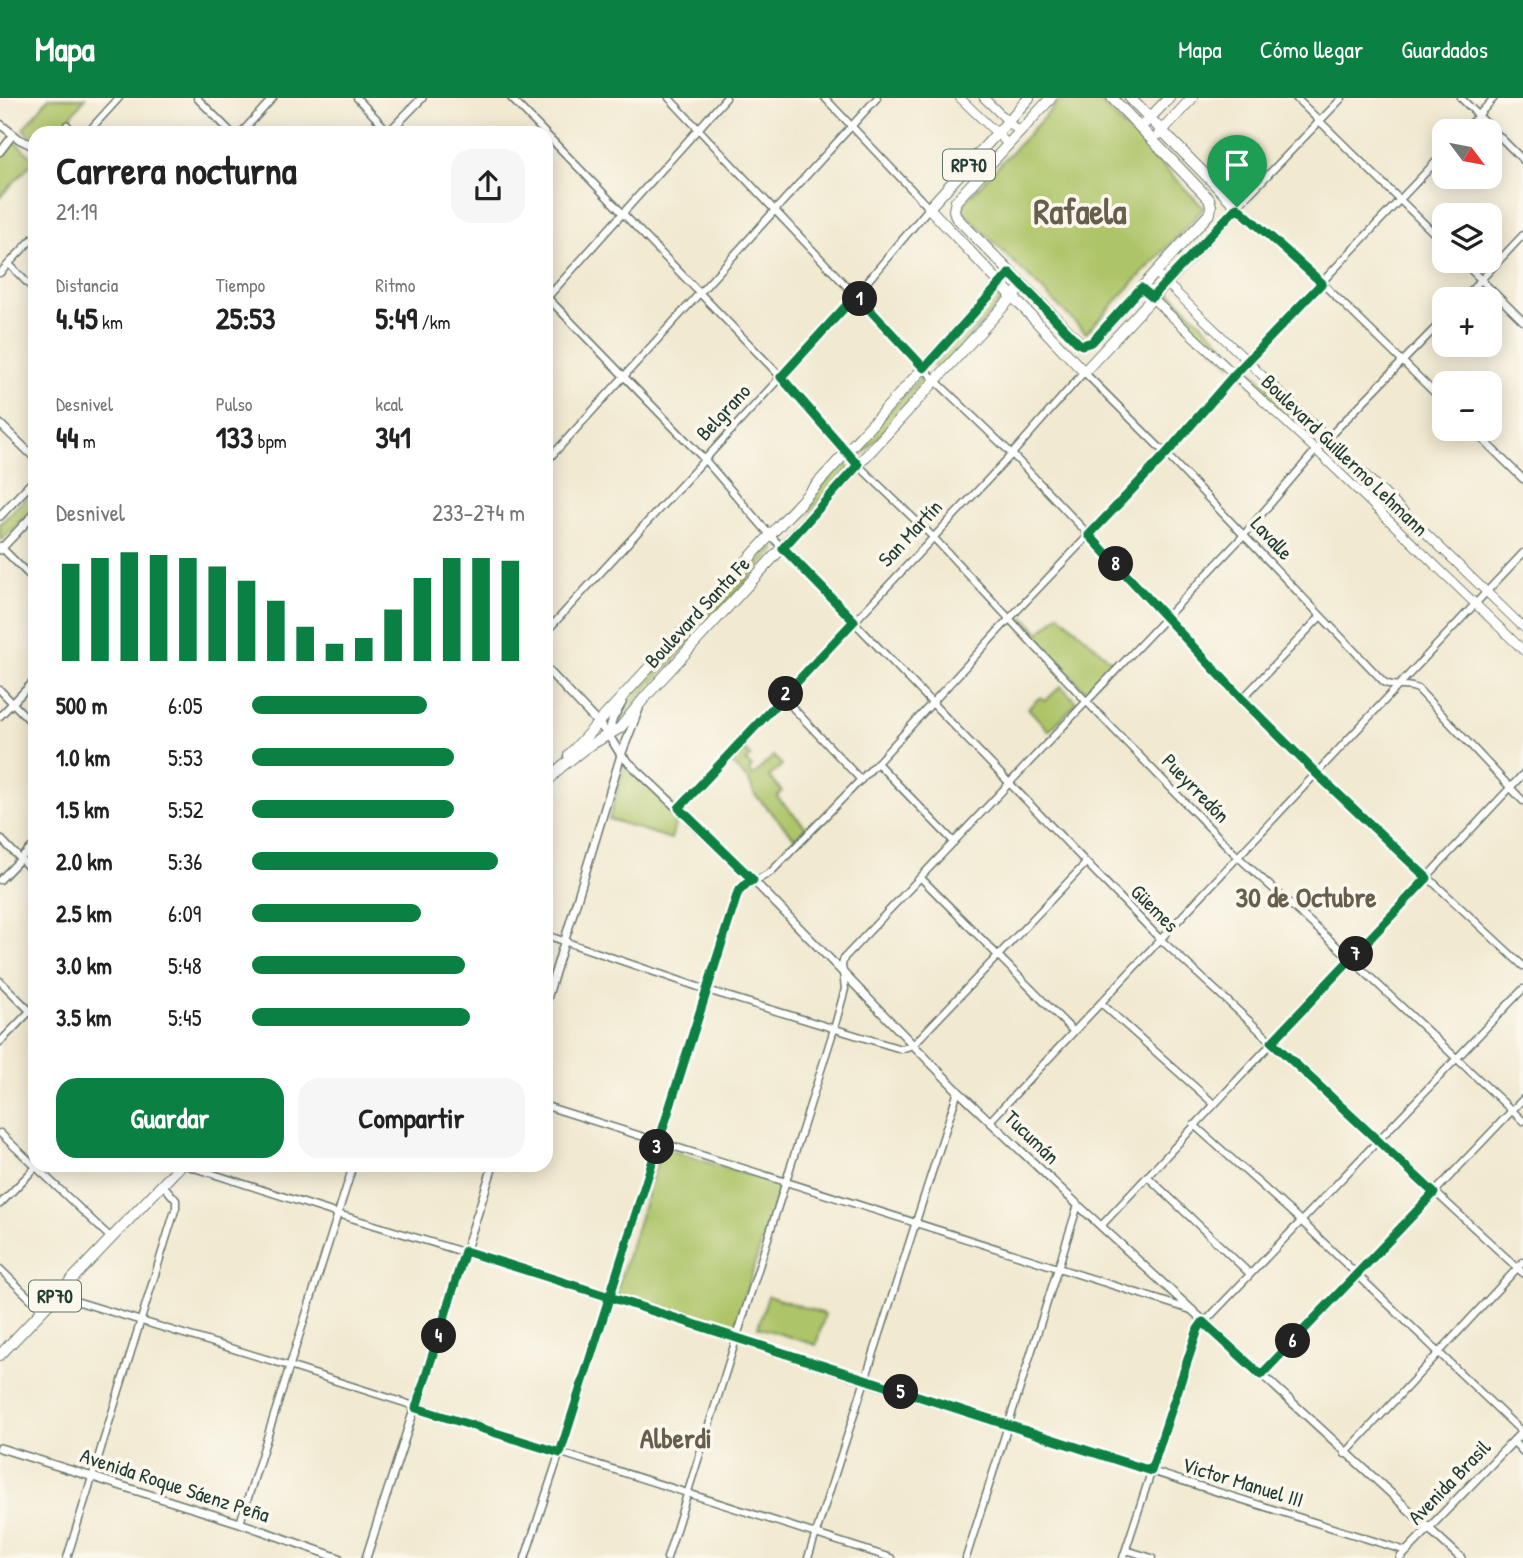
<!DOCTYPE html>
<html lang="es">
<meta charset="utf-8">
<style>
:root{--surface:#fff;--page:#f6f6f6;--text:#222;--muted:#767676;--accent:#0b8043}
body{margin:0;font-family:"Patrick Hand",sans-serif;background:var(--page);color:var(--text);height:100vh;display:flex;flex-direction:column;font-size:26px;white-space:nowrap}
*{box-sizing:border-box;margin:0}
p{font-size:23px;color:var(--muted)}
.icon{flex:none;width:38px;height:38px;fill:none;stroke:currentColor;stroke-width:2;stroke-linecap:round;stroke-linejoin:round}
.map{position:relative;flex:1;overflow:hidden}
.sheet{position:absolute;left:28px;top:28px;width:525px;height:1046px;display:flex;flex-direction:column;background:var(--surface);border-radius:21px;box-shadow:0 4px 18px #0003}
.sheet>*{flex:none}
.needle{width:46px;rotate:122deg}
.controls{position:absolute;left:1432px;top:21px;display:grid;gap:14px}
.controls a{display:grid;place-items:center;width:70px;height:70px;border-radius:14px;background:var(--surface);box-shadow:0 4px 18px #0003;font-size:35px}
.pin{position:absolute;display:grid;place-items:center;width:60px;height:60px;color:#fff;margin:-72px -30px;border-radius:50% 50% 50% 0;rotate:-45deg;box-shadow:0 0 7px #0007}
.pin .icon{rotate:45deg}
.km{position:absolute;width:35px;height:35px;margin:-18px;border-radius:50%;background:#222;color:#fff;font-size:19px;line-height:35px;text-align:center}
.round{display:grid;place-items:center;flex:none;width:74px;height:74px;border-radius:21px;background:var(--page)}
.overview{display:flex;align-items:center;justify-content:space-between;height:119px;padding:0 28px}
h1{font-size:38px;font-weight:700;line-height:52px}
.figures{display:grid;grid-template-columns:repeat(3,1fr);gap:10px;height:119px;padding:7px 28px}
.figures div{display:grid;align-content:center}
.figures b{font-size:30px;font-weight:700}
.figures small{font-size:19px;font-weight:400}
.figures p{font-size:19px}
.chart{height:196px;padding:14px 28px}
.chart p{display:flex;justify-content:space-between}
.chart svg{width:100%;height:126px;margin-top:7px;stroke:var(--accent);stroke-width:6}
.primary-button{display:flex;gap:14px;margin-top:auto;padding:14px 28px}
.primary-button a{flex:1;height:80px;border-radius:21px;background:var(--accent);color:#fff;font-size:28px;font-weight:700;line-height:80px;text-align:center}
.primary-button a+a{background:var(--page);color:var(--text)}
ul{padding:0 28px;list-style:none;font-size:23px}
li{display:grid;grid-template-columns:112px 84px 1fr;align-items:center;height:52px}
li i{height:18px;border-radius:9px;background:var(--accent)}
header{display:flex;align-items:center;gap:42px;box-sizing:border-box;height:98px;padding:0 35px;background:var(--accent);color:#fff}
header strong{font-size:33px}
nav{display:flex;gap:38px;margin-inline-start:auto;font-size:24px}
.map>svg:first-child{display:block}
.green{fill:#adc468;stroke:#66804e;stroke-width:2}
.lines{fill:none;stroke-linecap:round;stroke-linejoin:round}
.minor-casing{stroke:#68796b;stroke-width:9}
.tertiary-casing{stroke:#68796b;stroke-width:10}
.secondary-casing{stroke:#68796b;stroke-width:10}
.primary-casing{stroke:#68796b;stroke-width:12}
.minor{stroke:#fff;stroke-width:6}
.tertiary{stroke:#fff;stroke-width:7}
.secondary{stroke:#fff;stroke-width:8}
.primary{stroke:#fff;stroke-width:10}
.route-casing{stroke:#fff;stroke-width:14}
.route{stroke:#0b8043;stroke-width:9}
.labels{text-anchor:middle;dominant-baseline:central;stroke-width:7;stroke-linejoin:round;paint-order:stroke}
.shield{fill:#fbf7ec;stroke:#61756b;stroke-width:2}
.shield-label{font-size:19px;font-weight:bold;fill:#1f3d34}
.street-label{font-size:21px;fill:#1f3d34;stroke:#fbf7ec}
.district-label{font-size:28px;font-weight:bold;fill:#675f4e;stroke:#fbf7ec}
.town-label{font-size:35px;font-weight:bold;fill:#675f4e;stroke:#fbf7ec}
</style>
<header>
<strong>Mapa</strong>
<nav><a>Mapa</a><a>Cómo llegar</a><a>Guardados</a></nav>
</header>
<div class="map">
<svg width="1523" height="1460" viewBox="0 0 1523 1460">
<rect width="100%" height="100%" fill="#fbf7ec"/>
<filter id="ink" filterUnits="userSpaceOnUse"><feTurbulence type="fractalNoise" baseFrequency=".0143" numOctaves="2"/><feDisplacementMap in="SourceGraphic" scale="14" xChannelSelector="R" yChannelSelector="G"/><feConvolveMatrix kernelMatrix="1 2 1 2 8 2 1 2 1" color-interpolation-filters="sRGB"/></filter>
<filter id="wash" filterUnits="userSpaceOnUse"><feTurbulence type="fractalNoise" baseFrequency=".00686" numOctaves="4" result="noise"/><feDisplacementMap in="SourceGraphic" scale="28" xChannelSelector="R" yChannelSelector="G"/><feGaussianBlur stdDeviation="1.57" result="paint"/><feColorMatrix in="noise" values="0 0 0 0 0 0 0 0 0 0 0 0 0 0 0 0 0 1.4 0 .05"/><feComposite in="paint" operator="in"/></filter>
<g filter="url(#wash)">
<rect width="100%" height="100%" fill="#f1e9d0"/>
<!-- green -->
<g class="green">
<path d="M49 0H85L58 35H35V42L23 31Z"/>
<path d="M1062 0H1096L1204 110 1086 235 959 110Z"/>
<path d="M14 43 35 62 0 99V58Z"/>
<path d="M1169 194 1237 259 1230 266 1163 201Z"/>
<path d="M997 196 1003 202 938 273 932 267Z"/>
<path d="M1252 273 1319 337 1313 344 1245 280Z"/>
<path d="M920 280 927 286 862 357 855 351Z"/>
<path d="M844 364 850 370 785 440 779 434Z"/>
<path d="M35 390V409L2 442 0 440V426Z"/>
<path d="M769 446 775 452 710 522 704 517Z"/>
<path d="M1059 516 1115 566 1087 595 1020 524 1024 519 1040 535Z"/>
<path d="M695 526 701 532 638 600 623 623 618 624 616 620 634 592Z"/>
<path d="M1061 588 1077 605 1049 633 1028 610 1040 599 1045 603Z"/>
<path d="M744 651 751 658 746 664 752 669 749 673 753 678 773 658 782 667 769 679 782 693 777 699 806 729 795 740 754 696 749 683 731 665Z"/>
<path d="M630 669 679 712 671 741 609 721 624 670Z"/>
<path d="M662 1050 780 1087 733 1235 615 1197Z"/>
<path d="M768 1198 825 1216 816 1247 758 1229Z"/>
</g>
</g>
<g filter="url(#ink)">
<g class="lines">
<defs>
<g id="minor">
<path d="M197 0 232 35"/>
<path d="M357 0 390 35"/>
<path d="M511 0 545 35"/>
<path d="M669 0 936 283 1012 356 1089 437 1242 601 1317 676 1523 868"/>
<path d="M1296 0 1444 145"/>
<path d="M1342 0 1237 109 1322 185 1444 304"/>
<path d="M1461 0 1523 62"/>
<path d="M67 27 75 35"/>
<path d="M1464 33 1494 0"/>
<path d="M87 35 119 0"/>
<path d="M241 35 273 0"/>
<path d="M546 36 781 279 858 367 933 439 1086 603 1238 759 1351 861 1523 1023"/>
<path d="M0 54 13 37"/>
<path d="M1462 163 1523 223"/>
<path d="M9 166 35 193"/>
<path d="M0 175 35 138"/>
<path d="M546 198 705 362 770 437 1159 840 1523 1175"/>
<path d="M546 201 726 0"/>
<path d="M1463 201 1523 137"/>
<path d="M1472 331 1523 381"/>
<path d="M546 364 877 0"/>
<path d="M0 448 35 483"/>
<path d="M546 534 856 197 929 110 825 0"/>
<path d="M0 592 35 628"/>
<path d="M1242 601 1320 519"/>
<path d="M793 610 861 682"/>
<path d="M0 618 35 582"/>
<path d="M877 665 954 744"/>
<path d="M679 710 1012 356 1084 274 1166 356 1384 584C1395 591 1407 585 1418 591L1523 703"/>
<path d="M0 740 35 776"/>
<path d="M921 780 1073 933"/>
<path d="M0 782 35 746"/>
<path d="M546 837 707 892 901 951 913 947 1086 765"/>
<path d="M0 883 35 918"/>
<path d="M1101 905 1214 1006"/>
<path d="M0 944 35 908"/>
<path d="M546 1008 1191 1212"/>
<path d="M990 1023 1523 455"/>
<path d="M1194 1027 1300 1122 1522 1334"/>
<path d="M0 1035 111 1140"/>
<path d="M188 1068 338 1116 611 1199 864 1283 1406 1453"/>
<path d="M1147 1078 1250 1176"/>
<path d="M0 1106 36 1069"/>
<path d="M1101 1128 1523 676"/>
<path d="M0 1171 42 1212"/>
<path d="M56 1197 289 1268 891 1460"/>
<path d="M1261 1277 1523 1001"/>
<path d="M1513 1343 1523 1354"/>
<path d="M1345 1356 1523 1164"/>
<path d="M240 1425 353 1068"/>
<path d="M1126 1452 1152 1460"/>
<path d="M67 1460 176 1109V1102L163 1087"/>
<path d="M525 1460 611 1199 738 794C749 782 759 783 772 773L877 665 1010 520 1166 356 1235 276 1444 55"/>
<path d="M667 1460 834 931 845 891 842 867 844 860 1243 438 1316 352 1444 221"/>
<path d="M808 1460 958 993"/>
<path d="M966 1460 1078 1107"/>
<path d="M1123 1460 1198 1231 1523 891"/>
</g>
<g id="tertiary">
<path d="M0 26 19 41 35 49"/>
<path d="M388 35 422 0"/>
<path d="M0 326 35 360"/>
<path d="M0 418 35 381"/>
<path d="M0 452 35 415"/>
<path d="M546 570 608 636 621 657 753 782 958 993 1078 1107 1461 1460"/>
<path d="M608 636 613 620 622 605"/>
<path d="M546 904 621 657 639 611"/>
<path d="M0 1350 240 1425 339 1460"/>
<path d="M366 1460 493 1068"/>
<path d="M1400 1460 1523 1333"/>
</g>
<g id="secondary">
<path d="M960 0 1009 47"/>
<path d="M984 0 1020 35"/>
<path d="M1155 174 1523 529"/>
<path d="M1141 190 1316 352 1523 552"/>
</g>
<g id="primary">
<path d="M1029 0 929 110 1084 274 1237 109 1130 0"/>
<path d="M1051 0 956 103 954 112 956 119 1082 247 1092 244 1210 115 1211 108 1209 101 1112 0"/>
<path d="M1145 25 1169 0"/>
<path d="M1159 36 1192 0"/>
<path d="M569 657 1003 183"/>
<path d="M546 685 561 669 585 650 620 630 646 598 1023 187"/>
<path d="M0 1257 180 1068"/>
</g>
</defs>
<!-- minor casing -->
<use href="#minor" class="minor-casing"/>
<!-- tertiary casing -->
<use href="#tertiary" class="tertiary-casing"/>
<!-- secondary casing -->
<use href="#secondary" class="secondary-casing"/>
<!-- primary casing -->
<use href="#primary" class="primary-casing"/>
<!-- minor -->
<use href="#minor" class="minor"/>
<!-- tertiary -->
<use href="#tertiary" class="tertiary"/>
<!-- secondary -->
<use href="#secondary" class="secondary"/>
<!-- primary -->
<use href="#primary" class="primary"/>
</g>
</g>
<g class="lines" filter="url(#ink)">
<defs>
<path id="route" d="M1237 109 1152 199 1141 190 1092 244 1082 247 1078 245 1010 175 924 270 856 197 781 279 858 367 783 450 854 523 679 710 753 782 747 785 738 794 560 1355 416 1310 465 1153C694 1225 922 1300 1151 1373L1198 1231 1203 1224 1261 1277 1434 1095 1272 944 1427 780 1317 676 1242 601 1089 437 1166 356 1235 276 1322 185 1237 109"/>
</defs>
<!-- route casing -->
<use href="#route" class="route-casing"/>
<!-- route -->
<use href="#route" class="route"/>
</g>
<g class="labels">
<!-- shield labels -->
<g class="shield">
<rect x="943" y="51.5" width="52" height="31" rx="5"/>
<rect x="29" y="1182.5" width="52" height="31" rx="5"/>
</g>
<g class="shield-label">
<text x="969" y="67">RP70</text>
<text x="55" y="1198">RP70</text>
</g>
<!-- street labels -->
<g class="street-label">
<text transform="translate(723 314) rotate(-47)">Belgrano</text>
<text transform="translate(1345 357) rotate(44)">Boulevard Guillermo Lehmann</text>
<text transform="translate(910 435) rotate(-47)">San Martín</text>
<text transform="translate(1272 440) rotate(47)">Lavalle</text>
<text transform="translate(697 514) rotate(-47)">Boulevard Santa Fe</text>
<text transform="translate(1196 690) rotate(46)">Pueyrredón</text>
<text transform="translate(1155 810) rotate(45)">Güemes</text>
<text transform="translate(1032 1039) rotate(44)">Tucumán</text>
<text transform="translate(1243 1384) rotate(17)">Victor Manuel III</text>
<text transform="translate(1449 1384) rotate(-46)">Avenida Brasil</text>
<text transform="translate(175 1387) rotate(18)">Avenida Roque Sáenz Peña</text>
</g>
<!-- district labels -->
<g class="district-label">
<text x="1306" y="799">30 de Octubre</text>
<text x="676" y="1340">Alberdi</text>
</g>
<!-- town labels -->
<g class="town-label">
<text x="1080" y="113">Rafaela</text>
</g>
</g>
</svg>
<div class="controls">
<a><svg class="needle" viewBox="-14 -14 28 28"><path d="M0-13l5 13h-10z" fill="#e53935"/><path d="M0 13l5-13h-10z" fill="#767676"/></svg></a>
<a><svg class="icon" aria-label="layers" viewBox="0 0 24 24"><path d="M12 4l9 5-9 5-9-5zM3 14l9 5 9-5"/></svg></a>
<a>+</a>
<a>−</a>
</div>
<div class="pin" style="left:1237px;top:109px;background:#1e9e55"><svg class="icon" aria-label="arrive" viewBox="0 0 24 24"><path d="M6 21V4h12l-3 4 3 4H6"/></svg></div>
<b class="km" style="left:860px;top:201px">1</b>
<b class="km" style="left:786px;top:596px">2</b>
<b class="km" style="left:657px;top:1049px">3</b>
<b class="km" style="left:439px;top:1238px">4</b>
<b class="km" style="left:901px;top:1294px">5</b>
<b class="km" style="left:1293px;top:1243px">6</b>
<b class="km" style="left:1356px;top:856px">7</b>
<b class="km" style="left:1116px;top:466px">8</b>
<section class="sheet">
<div class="overview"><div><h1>Carrera nocturna</h1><p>21:19</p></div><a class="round"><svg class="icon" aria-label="share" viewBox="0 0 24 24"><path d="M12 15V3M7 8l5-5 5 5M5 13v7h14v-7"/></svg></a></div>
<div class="figures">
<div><p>Distancia</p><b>4.45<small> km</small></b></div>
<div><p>Tiempo</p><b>25:53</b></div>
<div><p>Ritmo</p><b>5:49<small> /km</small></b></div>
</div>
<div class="figures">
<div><p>Desnivel</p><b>44<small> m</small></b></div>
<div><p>Pulso</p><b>133<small> bpm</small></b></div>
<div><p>kcal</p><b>341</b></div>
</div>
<div class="chart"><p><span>Desnivel</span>233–274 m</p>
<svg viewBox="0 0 160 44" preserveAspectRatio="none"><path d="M5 44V10M15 44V8M25 44V6M35 44V7M45 44V8M55 44V11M65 44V16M75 44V23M85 44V32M95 44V38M105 44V36M115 44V26M125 44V15M135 44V8M145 44V8M155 44V9"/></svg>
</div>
<ul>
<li><b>500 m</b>6:05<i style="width:64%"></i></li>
<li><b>1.0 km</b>5:53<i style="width:74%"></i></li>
<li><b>1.5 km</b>5:52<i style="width:74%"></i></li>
<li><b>2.0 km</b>5:36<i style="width:90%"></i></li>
<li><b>2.5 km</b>6:09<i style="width:62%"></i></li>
<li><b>3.0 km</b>5:48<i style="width:78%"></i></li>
<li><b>3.5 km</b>5:45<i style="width:80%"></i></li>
</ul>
<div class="primary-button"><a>Guardar</a><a>Compartir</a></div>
</section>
</div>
